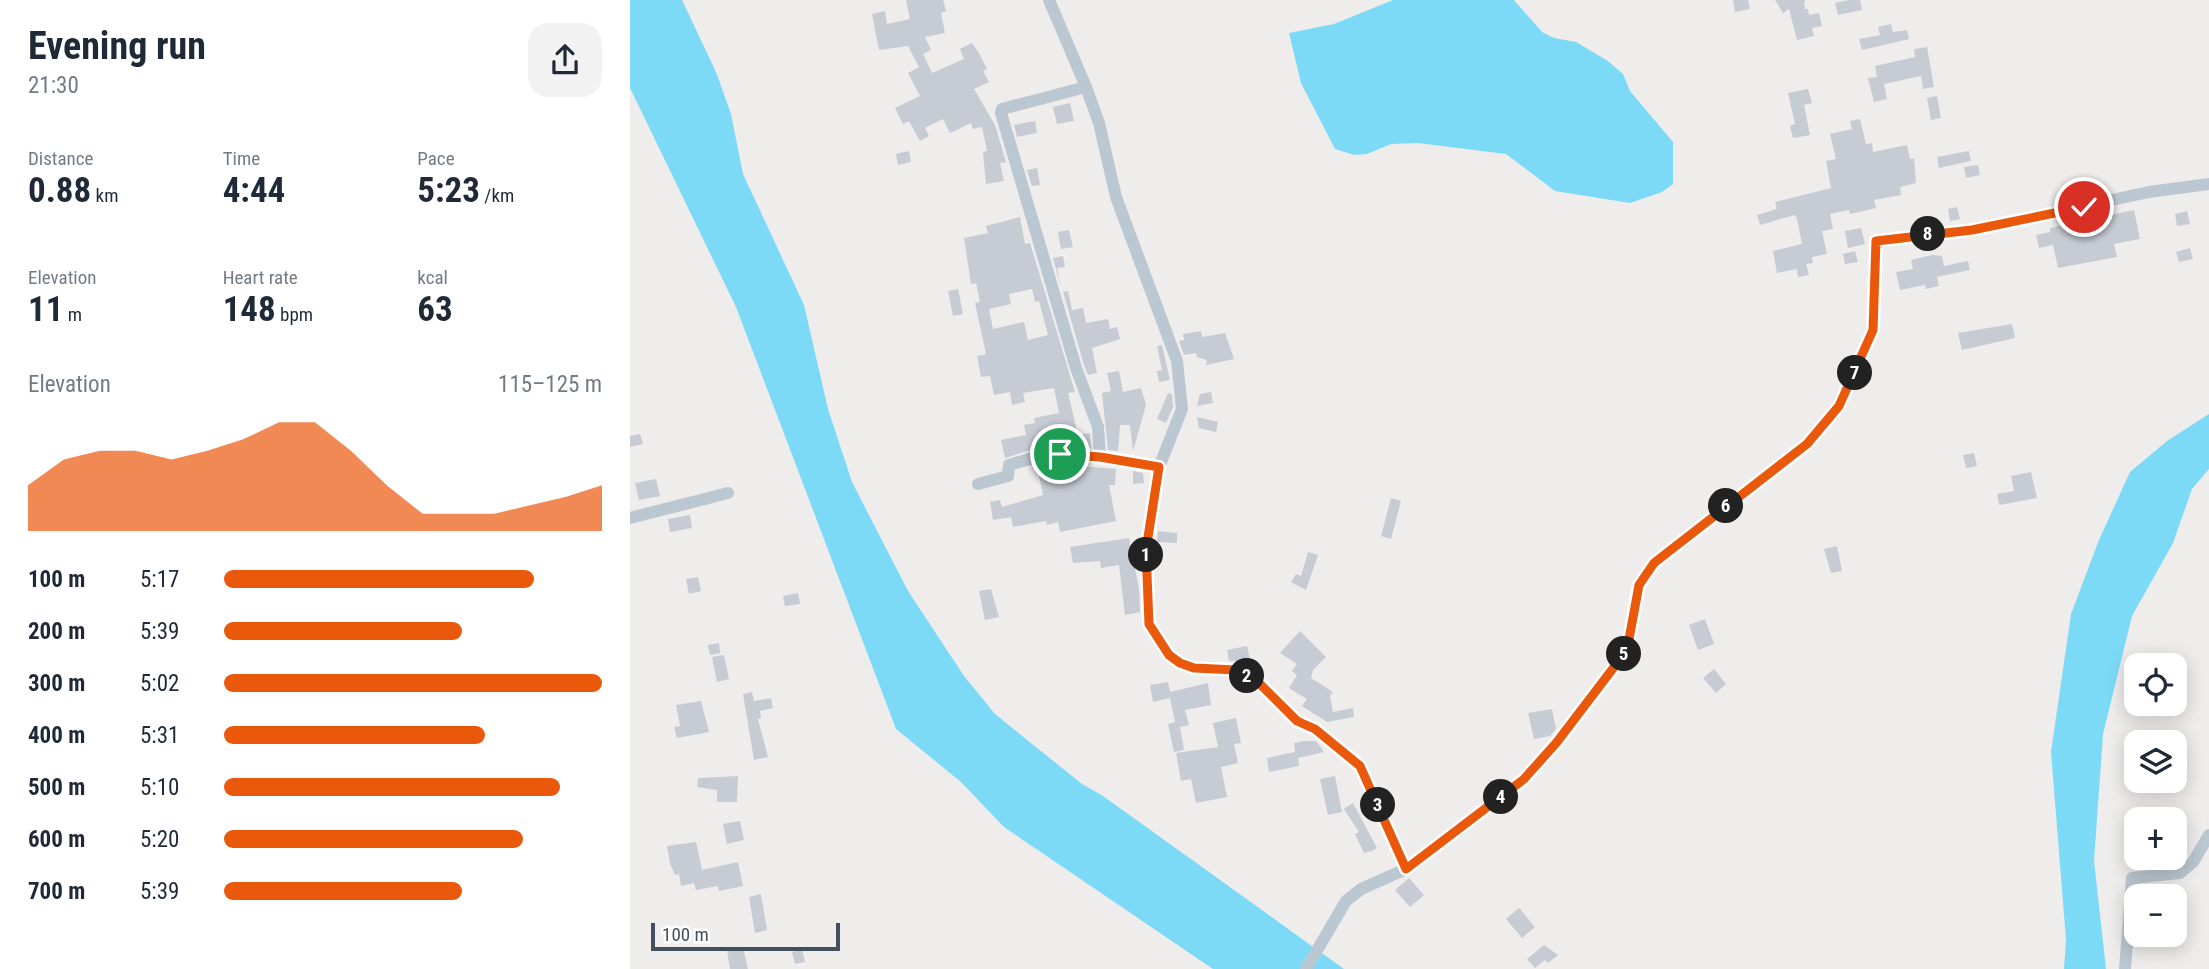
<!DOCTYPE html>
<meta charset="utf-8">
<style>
:root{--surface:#fff;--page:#f2f2f3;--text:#1f2937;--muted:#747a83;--accent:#ea580c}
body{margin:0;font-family:"Roboto Condensed",sans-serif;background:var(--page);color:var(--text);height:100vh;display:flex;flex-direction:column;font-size:26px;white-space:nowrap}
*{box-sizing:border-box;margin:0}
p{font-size:23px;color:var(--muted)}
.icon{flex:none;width:38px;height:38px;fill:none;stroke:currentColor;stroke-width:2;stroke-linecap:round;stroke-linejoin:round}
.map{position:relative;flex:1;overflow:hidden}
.drawer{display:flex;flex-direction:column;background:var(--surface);width:630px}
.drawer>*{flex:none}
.tools{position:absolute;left:1494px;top:653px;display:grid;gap:14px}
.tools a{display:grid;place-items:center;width:63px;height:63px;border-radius:14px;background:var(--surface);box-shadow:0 4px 18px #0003;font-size:35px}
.scale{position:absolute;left:21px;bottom:18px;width:189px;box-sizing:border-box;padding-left:7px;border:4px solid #434f5c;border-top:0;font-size:19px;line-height:24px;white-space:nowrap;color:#434f5c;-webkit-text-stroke:5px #fff;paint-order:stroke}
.pin{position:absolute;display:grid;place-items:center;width:60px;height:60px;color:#fff;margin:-30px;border:4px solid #fff;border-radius:50%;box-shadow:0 2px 7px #0007}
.km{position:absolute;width:35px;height:35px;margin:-18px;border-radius:50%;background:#222;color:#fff;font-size:19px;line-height:35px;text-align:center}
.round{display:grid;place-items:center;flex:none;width:74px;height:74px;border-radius:21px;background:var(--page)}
.overview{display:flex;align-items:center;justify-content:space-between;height:119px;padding:0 28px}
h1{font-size:38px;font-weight:700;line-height:52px}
.stats{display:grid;grid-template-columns:repeat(3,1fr);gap:10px;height:119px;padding:7px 28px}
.stats div{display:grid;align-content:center}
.stats b{font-size:35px;font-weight:700}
.stats small{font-size:19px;font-weight:400}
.stats p{font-size:19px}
.chart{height:196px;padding:14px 28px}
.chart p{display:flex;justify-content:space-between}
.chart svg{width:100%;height:126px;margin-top:7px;fill:var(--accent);opacity:.7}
ul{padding:0 28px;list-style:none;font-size:23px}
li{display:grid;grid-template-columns:112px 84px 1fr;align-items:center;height:52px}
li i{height:18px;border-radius:9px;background:var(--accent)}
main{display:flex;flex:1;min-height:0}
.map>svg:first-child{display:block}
.water{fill:#7cdaf6}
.building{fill:#c7cbd3;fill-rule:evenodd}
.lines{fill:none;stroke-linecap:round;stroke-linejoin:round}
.street{stroke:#bbc7d1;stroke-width:12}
.route-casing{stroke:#fff;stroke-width:14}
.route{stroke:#ea580c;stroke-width:9}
</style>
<main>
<section class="drawer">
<div class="overview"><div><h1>Evening run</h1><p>21:30</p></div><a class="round"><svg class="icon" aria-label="share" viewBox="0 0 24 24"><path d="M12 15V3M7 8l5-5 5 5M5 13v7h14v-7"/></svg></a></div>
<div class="stats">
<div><p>Distance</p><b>0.88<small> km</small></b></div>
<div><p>Time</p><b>4:44</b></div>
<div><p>Pace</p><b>5:23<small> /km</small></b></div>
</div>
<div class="stats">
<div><p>Elevation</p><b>11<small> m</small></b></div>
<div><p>Heart rate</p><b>148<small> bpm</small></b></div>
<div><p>kcal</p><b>63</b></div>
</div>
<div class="chart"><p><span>Elevation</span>115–125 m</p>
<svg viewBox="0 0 160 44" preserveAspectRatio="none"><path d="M0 44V28L10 19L20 16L30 16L40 19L50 16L60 12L70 6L80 6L90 16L100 28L110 38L120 38L130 38L140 35L150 32L160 28V44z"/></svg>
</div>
<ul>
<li><b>100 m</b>5:17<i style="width:82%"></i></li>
<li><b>200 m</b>5:39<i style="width:63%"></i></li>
<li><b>300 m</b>5:02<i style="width:100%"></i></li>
<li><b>400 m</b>5:31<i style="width:69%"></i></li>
<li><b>500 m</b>5:10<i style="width:89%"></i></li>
<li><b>600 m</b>5:20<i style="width:79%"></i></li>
<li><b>700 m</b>5:39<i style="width:63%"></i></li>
</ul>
</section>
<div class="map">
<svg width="1579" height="969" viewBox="0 0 1579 969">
<rect width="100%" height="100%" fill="#efecec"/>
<!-- water -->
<g class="water">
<path d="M0 0H52L86 72 101 114 113 174 174 305 198 409 222 482 278 591 334 676 365 714 452 784 473 796 714 969H583L374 827 331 782 266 729 106 307 0 88Z"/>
<path d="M763 0H884L912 32 924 38 946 42 978 61 993 74 1000 91 1043 142V184L1032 192 1000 203 925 191 876 154 788 143 761 144 737 154 724 155 705 149 671 83 659 33 704 24Z"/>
<path d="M1579 414V469L1562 489 1543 543 1502 616 1473 734 1464 861 1476 969H1434L1436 940 1421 752 1441 614 1469 540 1500 472 1537 441Z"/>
</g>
<!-- building -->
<g class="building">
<path d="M276 0H313L316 11 311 13 315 33 295 37 301 50 293 54 302 73 334 59 330 49 342 43 349 53 357 69 353 71 359 82 344 89 365 125 376 162 370 163 374 181 356 184 353 152 357 151 352 127 343 129 341 123 320 133 313 119 295 128 299 136 290 141 279 121 273 124 265 108 290 96 278 73 289 67 278 46 249 50 242 14 255 11 257 24 280 19Z"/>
<path d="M1103 0H1118L1120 9 1105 12Z"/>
<path d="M1145 0H1176L1174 2 1175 9H1178L1179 15 1189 13 1192 26 1182 28 1184 36 1167 40 1159 9 1153 13Z"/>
<path d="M1219 0H1230L1232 10 1208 15 1205 3Z"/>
<path d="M1261 24 1263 32 1277 30 1279 39 1232 50 1229 39 1250 35 1248 27Z"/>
<path d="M1297 47 1304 87 1293 89 1291 76 1254 84 1257 99 1244 102 1238 78 1247 77 1245 66 1285 57 1284 49Z"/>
<path d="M1178 89 1182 103 1174 105 1180 135 1163 138 1160 126 1165 124 1158 93Z"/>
<path d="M1307 96 1311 118 1301 120 1297 98Z"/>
<path d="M440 103 444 121 427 124 423 107Z"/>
<path d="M1230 119 1236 144 1242 143 1243 152 1277 145 1280 159 1284 158 1286 183 1270 187 1271 195 1244 200 1246 208 1220 214 1219 210 1200 214 1203 229 1192 231 1197 254 1182 257 1183 263 1176 264 1179 275 1168 277 1167 269 1147 273 1143 251 1172 244 1167 219 1165 215 1130 225 1127 215 1147 209 1145 202 1201 188 1196 161 1206 159 1200 134 1222 129 1220 121Z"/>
<path d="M405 121 407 133 387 137 384 125Z"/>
<path d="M279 151 281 162 268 165 266 154Z"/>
<path d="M1339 151 1341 161 1309 168 1307 157Z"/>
<path d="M1348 165 1350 175 1336 178 1334 167Z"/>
<path d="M407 168 410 185 402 186 397 170Z"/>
<path d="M1327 207 1330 219 1320 221 1318 209Z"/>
<path d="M1504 210 1510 239 1484 244 1487 257 1428 268 1423 245 1409 248 1406 235 1420 232V228Z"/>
<path d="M1557 211 1560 224 1547 226 1545 214Z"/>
<path d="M390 217 395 244 400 243 445 392 438 393 448 435 460 433 461 448 416 445 375 458 371 440 396 435 394 425 405 423 404 418 429 413 424 388 393 393 395 402 382 405 380 392 364 395 360 376 351 377 347 356 356 354 345 303 350 302 346 283 341 284 334 238 358 233 356 226ZM402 289 405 302 409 301 418 335 398 340 394 322 363 329 359 309 381 304 379 294Z"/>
<path d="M1231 228 1235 244 1218 248 1215 231Z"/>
<path d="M439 230 443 247 431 249 428 232Z"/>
<path d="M1560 248 1563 259 1549 262 1546 252Z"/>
<path d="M1225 251 1228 262 1215 264 1213 254Z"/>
<path d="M1302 255 1312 256 1314 266 1338 261 1340 270 1307 277 1309 286 1296 289 1295 285 1270 290 1266 272 1283 269 1281 260Z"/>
<path d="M433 256 435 267 427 268 431 287 423 258Z"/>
<path d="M328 289 333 314 323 316 318 291Z"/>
<path d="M438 291 442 310 453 308 456 323 478 319 480 329 487 327 490 339 462 348 467 373 458 375 454 365 433 292Z"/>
<path d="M1382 324 1385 338 1332 350 1328 333Z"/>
<path d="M571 331 572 337 595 333 604 359 576 365 577 360 567 357 566 353 554 355 549 341 554 340 553 334Z"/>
<path d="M532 345 540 380 529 382 527 371 532 370 527 346Z"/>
<path d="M489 371 493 392 511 388 516 405 503 451 500 425H490L488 451 478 450 472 393 481 391 477 373Z"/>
<path d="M581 392 583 403 567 406 570 394Z"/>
<path d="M538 393 542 394 543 407 536 423 527 419Z"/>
<path d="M567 417 588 422 586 432 569 428Z"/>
<path d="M10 434 13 444 0 447V436Z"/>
<path d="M1344 453 1347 466 1336 468 1333 455Z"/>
<path d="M417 463 486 469 485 485H479L486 521 430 532 428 522 417 525 416 521 383 527 381 517 363 520 360 502 370 500 372 507 413 495 407 466Z"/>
<path d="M503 471 513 473 514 483 503 484Z"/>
<path d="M1401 472 1407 498 1369 505 1367 494 1384 491 1381 476Z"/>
<path d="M26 479 30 496 9 500 5 483Z"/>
<path d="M761 498 771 501 761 539 751 536Z"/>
<path d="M60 515 62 528 40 532 38 519Z"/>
<path d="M528 531 547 533V543L527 542Z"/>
<path d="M499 538 509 589 510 612 495 615 489 565 471 568 470 561 443 563 440 547Z"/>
<path d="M1207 546 1212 571 1201 573 1194 549Z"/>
<path d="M678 552 688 555 676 590 661 582 666 574 671 576Z"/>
<path d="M68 577 71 591 59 594 56 579Z"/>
<path d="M361 589 369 617 355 620 349 591Z"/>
<path d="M168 593 170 604 155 606 153 596Z"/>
<path d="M1075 619 1084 644 1068 650 1059 625Z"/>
<path d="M670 631 696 657 683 670 681 678 703 692 700 696 703 712 723 708 724 717 697 722 672 706 677 699 659 688 667 675 662 671 667 664 650 653Z"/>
<path d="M89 643 90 653 80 655 78 645Z"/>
<path d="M617 646 620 660 599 661 597 650Z"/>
<path d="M94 655 99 679 87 682 82 657Z"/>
<path d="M1084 669 1096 684 1086 693 1073 678Z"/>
<path d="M538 682 540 692 578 683 581 705 555 710 559 725 550 727 554 750 544 752 538 724 545 722 540 698 523 702 520 685Z"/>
<path d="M122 692 124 701 141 698 143 708 130 711 131 718 128 719 138 757 124 760 113 694Z"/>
<path d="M71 701 79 732 47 738 44 727 50 726 46 705Z"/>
<path d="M922 709 926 729 920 736 904 739 898 713Z"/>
<path d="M606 718 611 743 604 744 608 763 591 767 597 797 566 803 561 779 551 781 546 753 588 747 583 723Z"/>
<path d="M674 741H686L694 752 668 758 669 766 639 772 637 758 665 752 664 743Z"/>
<path d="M108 776 107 802H87V790L67 787 68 778Z"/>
<path d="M705 776 712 812 698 815 690 779Z"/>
<path d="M723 803 747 848 742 851 734 853 725 834 729 832 714 809Z"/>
<path d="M110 821 114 840 97 844 93 824Z"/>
<path d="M66 842 72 870 108 862 113 886 89 891 88 886 66 890 64 883 51 886 49 874 45 875 40 863 37 846Z"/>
<path d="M779 878 794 895 780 907 765 890Z"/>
<path d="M131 894 137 930 125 933 119 897Z"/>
<path d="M889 908 905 927 892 938 876 919Z"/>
<path d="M914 945 928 955 918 963 915 960 905 968 897 959Z"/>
<path d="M113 947 118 969H100L97 950Z"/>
<path d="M172 949 175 962 165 964 162 952Z"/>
</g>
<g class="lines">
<!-- street -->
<g class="street">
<path d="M456 87 469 123 486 197 547 361 552 409 529 467"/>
<path d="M470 457 529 467 516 550 519 624 539 655 550 663 564 668 606 670 629 683 667 721 685 729 730 766 776 869"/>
<path d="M348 484 378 476 379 465 416 454 470 457 468 427 446 368 371 113 372 109 456 87 419 0"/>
<path d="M0 518 98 493"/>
<path d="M676 969 716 901 731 889 776 869 894 779 927 742 997 650 1009 585 1024 563 1177 444 1209 406 1243 330 1246 241 1342 230 1519 192 1579 184"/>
<path d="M1495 969 1502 878 1550 873 1563 862 1579 835"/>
</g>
</g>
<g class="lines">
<defs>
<path id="route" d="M430 454 470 457 529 467 516 550 519 624 539 655 550 663 564 668 606 670 629 683 667 721 685 729 730 766 776 869 894 779 927 742 997 650 1009 585 1024 563 1177 444 1209 406 1243 330 1246 241 1342 230 1454 207"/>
</defs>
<!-- route casing -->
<use href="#route" class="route-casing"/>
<!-- route -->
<use href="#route" class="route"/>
</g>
</svg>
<div class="tools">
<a><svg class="icon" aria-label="locate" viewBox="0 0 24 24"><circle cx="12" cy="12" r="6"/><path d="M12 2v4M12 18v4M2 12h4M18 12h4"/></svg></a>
<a><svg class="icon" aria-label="layers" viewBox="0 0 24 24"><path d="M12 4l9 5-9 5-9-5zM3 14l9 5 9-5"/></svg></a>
<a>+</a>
<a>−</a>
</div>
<div class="scale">100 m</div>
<div class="pin" style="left:430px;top:454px;background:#1e9e55"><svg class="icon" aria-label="arrive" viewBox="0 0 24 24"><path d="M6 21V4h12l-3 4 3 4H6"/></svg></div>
<div class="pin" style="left:1454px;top:207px;background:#d93025"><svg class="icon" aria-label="check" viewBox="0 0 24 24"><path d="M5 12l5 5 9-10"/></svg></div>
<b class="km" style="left:516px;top:555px">1</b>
<b class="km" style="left:617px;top:676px">2</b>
<b class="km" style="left:748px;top:805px">3</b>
<b class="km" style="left:871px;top:797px">4</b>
<b class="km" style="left:994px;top:654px">5</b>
<b class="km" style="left:1096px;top:506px">6</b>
<b class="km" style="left:1225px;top:373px">7</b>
<b class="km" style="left:1298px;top:234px">8</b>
</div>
</main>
